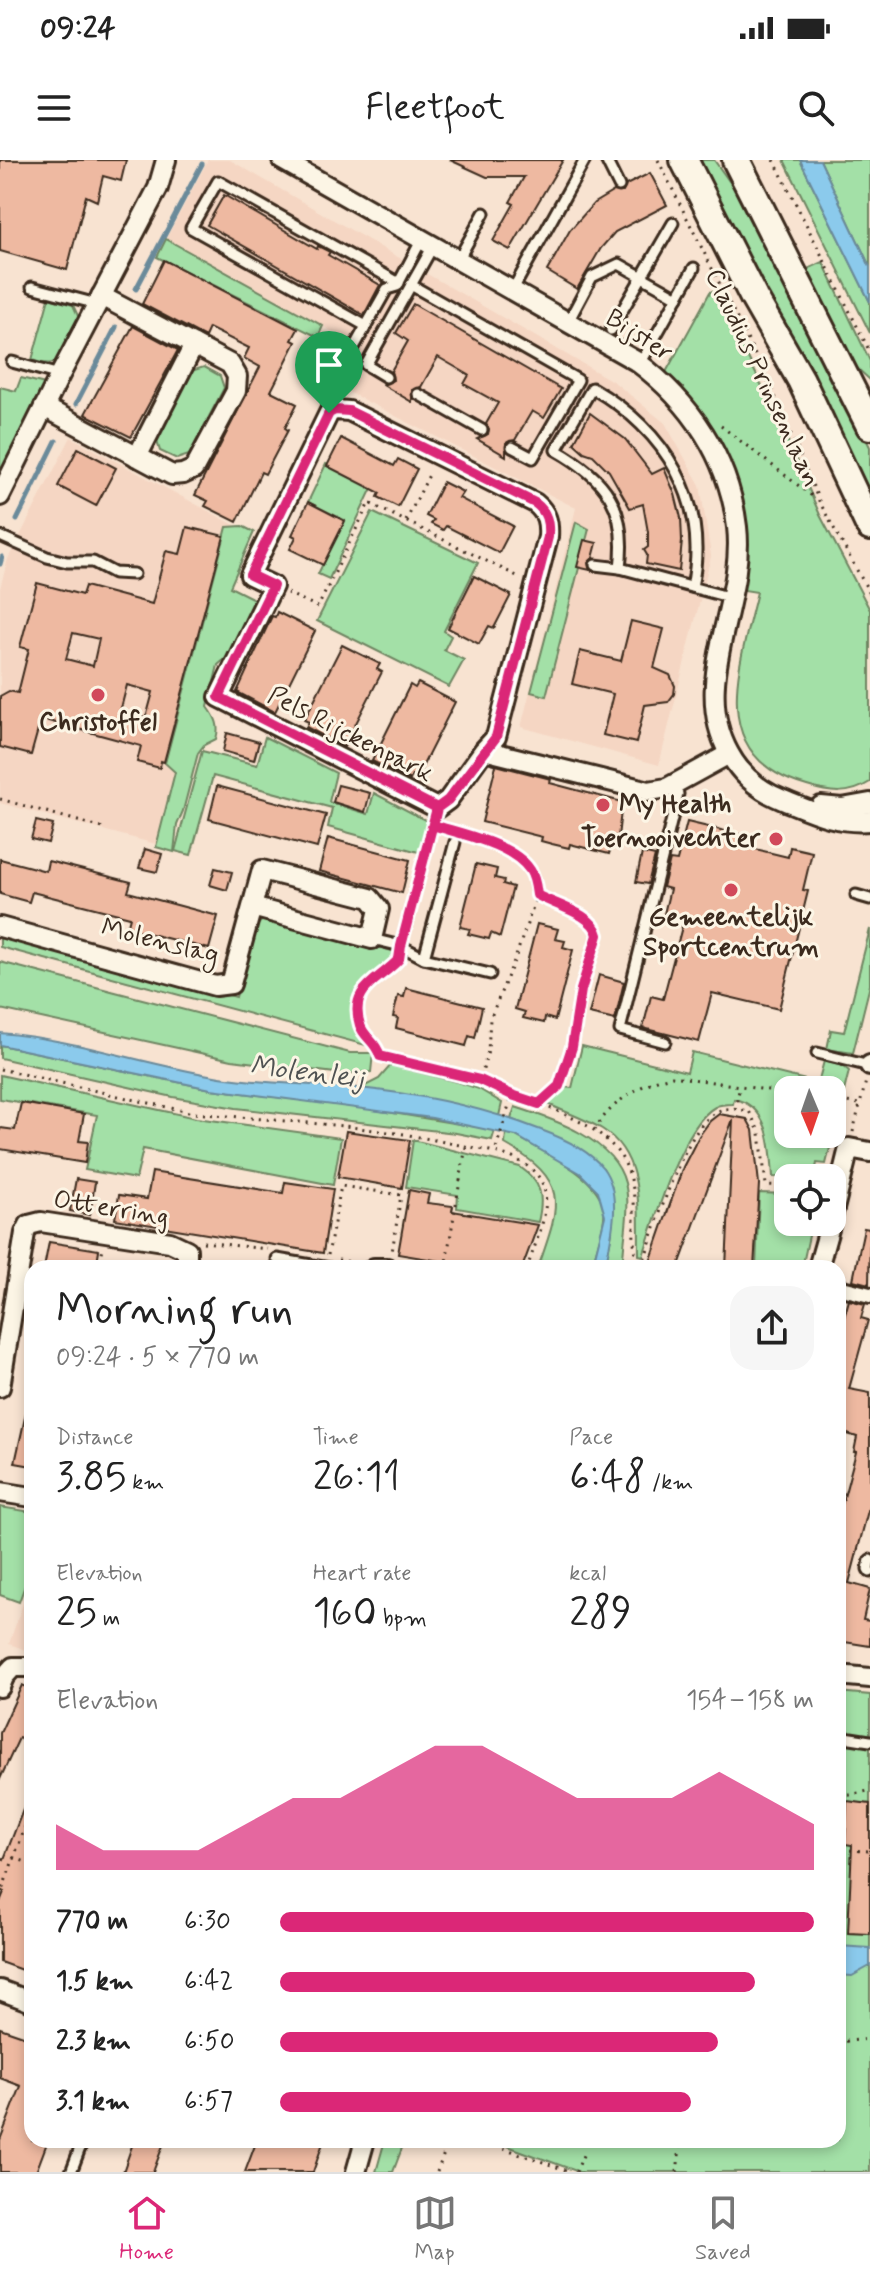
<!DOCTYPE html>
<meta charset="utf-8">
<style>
:root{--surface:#fff;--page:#f6f6f6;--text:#222;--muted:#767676;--line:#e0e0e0;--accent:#db2777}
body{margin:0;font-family:Mynerve,sans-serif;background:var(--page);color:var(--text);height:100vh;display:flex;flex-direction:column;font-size:30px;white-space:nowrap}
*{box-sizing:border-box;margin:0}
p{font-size:26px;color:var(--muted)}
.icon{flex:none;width:44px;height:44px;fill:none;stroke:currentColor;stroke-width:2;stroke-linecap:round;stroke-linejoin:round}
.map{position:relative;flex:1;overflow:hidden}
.sheet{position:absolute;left:24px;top:1100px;width:822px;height:888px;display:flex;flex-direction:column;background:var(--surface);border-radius:24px;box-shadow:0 4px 12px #0003}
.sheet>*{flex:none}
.needle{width:52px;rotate:178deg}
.tools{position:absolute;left:774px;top:916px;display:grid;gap:16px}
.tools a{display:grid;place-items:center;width:72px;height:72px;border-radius:16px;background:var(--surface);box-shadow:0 4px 12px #0003;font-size:40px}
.pin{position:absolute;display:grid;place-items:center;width:68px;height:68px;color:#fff;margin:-82px -34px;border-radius:50% 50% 50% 0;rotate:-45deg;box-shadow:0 0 8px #0007}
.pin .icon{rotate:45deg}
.round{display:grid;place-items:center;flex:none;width:84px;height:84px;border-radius:24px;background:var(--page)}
.headline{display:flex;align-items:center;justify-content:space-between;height:136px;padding:0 32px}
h1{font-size:44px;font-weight:600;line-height:60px}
.figures{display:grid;grid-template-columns:repeat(3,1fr);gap:12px;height:136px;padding:8px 32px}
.figures div{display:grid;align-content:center}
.figures b{font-size:40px;font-weight:600}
.figures small{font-size:22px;font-weight:400}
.figures p{font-size:22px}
.chart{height:224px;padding:16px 32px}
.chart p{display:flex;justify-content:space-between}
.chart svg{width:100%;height:144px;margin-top:8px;fill:var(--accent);opacity:.7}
ul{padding:0 32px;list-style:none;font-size:26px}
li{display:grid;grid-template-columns:128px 96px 1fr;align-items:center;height:60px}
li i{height:20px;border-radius:10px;background:var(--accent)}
.status{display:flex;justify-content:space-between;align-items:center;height:56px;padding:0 40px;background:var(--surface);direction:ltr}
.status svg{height:22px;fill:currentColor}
header{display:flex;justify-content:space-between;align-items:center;height:104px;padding:0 32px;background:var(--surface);font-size:36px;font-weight:600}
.tab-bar{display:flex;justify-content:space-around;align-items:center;height:112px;border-top:2px solid var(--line);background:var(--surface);font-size:22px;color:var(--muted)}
.tab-bar a{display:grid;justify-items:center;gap:4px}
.tab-bar .current{color:var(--accent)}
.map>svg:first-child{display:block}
.built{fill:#f5d6c3}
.green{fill:#a3e0a7;stroke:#6f8562;stroke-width:2;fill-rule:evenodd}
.water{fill:#8bcaec;stroke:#6b8a9a;stroke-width:2}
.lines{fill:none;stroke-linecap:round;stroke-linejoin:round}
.stream{stroke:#6b8a9a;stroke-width:5}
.building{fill:#eeb9a1;stroke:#3b2a1e;stroke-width:2;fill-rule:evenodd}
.service-casing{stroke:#3b2a1e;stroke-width:15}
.pedestrian-casing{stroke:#3b2a1e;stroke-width:20}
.minor-casing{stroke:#3b2a1e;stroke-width:24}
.secondary-casing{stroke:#3b2a1e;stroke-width:32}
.path{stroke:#3b2a1e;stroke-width:3;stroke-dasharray:2 6;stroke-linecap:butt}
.service{stroke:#fcf5e5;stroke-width:9}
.pedestrian{stroke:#fcf5e5;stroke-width:14}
.minor{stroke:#fcf5e5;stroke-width:18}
.secondary{stroke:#fcf5e5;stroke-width:26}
.route-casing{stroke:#fff;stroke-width:16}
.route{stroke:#db2777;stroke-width:10}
.poi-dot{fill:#d1495b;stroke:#fcf5e5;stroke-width:3}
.labels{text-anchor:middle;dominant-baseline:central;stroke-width:6;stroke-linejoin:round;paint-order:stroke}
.street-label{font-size:26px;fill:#3b2a1e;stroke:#fcf5e5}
.poi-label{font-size:26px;font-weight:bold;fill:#3b2a1e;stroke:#fcf5e5}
.water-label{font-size:28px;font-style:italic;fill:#4f5252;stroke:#fcf5e5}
</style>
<div class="status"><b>09:24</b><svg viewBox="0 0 49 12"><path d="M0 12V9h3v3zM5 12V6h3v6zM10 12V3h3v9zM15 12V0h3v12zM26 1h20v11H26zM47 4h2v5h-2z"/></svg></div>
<header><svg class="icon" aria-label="menu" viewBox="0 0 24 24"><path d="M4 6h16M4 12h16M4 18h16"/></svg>Fleetfoot<svg class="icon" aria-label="search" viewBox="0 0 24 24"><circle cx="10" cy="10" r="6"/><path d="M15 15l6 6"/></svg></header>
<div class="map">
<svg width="870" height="2012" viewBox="0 0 870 2012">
<rect width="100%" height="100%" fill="#f8e3d1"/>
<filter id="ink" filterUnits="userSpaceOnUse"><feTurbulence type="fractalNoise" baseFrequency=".0125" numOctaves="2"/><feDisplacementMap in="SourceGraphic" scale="16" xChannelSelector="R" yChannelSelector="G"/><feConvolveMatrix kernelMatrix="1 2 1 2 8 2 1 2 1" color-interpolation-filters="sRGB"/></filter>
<g filter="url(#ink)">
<!-- built -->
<g class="built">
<path d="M208 0H230L614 222 665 263 700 325 711 396 659 605 521 567 576 348 323 219 344 178 166 79Z"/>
<path d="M71 277 240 368 156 684 0 643V428L8 399Z"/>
<path d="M32 1417V1492L9 1484Z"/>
</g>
<!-- green -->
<g class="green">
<path d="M694 0H714L763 69 870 287V336Z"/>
<path d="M784 0H800L870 142V173Z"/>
<path d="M820 0H870V107Z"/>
<path d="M166 79 323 166 318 177 157 97Z"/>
<path d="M823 102 870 201V220L845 197 803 111Z"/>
<path d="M715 130 781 265 820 355 870 450V622C849 636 829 633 807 626 705 597 739 508 757 432L744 430C755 344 729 271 665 214L710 132Z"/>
<path d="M49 138 73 145 79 158C76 170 65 199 52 203 45 205 38 202 32 200Z"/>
<path d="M204 207 220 216 224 228 189 295 177 299 160 291 156 278 191 211Z"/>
<path d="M21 218 45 224 0 315V227L16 231Z"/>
<path d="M326 304 372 328 329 419 318 414 344 360 308 342Z"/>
<path d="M372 352 478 403 444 471 451 476 444 490 464 500 449 527 317 461Z"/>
<path d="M576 362 589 369 546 536 531 532Z"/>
<path d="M242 366 254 372 230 427 254 439 255 449 234 491 218 505 208 547C216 558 220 566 216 579L204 585 198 593 183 651 177 665 174 692 156 687 175 612 165 603 227 367Z"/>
<path d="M265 577 336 613 329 642 368 654 374 633 429 662 422 693 328 667 332 648 213 616 191 695 175 691 202 591 257 605Z"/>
<path d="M272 758 396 792C395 805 384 806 375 814 347 835 352 864 373 887L0 787V774L236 837 255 768 262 760Z"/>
<path d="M870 769V825L853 893 827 889 831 870 844 872Z"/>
<path d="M0 802 350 893H373L371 912 343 914 232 900 0 849Z"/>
<path d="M0 885 211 929 363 948 495 970 492 980 456 973 236 948 173 937 0 898Z"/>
<path d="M582 886 687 912 692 892 818 923 824 901 843 906 849 911 826 1004 817 1003 814 1018 773 1017C771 987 770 946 734 939L733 944C726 944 720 944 715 947 683 964 654 1061 643 1096L639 1095C638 1052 645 996 602 969 584 958 564 952 546 943L562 927 572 928ZM788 930H832V974H788Z"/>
<path d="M391 905 461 923 479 929 502 943 499 956 361 928 379 919Z"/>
<path d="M0 915 196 958 341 978 333 1025 143 989 136 1019 85 1010 97 955 0 939Z"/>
<path d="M515 947C553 959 614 979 625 1023 631 1046 624 1075 623 1099L630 1105 629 1108H605L612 1072V1028L603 1008 511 959Z"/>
<path d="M506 973 516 976C544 993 609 1019 604 1058 602 1075 595 1092 592 1108H538C560 1045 571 1021 505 984Z"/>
<path d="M413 980 520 1007C542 1022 544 1037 538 1062L457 1048 458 1035 406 1027Z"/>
<path d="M759 1033 788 1034V1062H812L802 1108H756Z"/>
<path d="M0 1347 32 1352V1406L19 1442 0 1435Z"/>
<path d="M838 1532 870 1535V2012H579L491 1980H838Z"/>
<path d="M385 1980H405L393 2012H376Z"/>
</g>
<!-- water -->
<g class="water">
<path d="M800 0H820L870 107V142Z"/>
<path d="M0 873C74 879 146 905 220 917 265 924 313 924 359 928 419 934 485 948 541 970 563 978 588 989 603 1008 623 1035 611 1078 605 1108H592L605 1056 598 1031 580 1013 516 976 432 958 211 929 0 885Z"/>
<path d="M838 1786 870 1788V1806L852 1816 838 1815Z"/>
</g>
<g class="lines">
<!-- stream -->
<g class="stream">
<path d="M136 129 202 4"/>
<path d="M76 244 116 167"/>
<path d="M17 360 56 281"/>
<path d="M0 404 2 397"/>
</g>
</g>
<!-- building -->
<g class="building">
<path d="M0 0H126L121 21 103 16 97 41 86 36 67 110 0 91Z"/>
<path d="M450 0H563L510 90 493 81 514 44 510 42 524 17H487Z"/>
<path d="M650 13 667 45 615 72 601 88 577 129 547 111 570 70 594 43 614 31 623 32 626 25Z"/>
<path d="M224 35 317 89 318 86 330 92 328 95 380 125 364 155 207 65Z"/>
<path d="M164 100 298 169 292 180 296 182 271 231 297 244 285 268 288 270 265 314 261 312 237 362 205 346 208 341 195 335 260 207 244 198 249 188 209 168 205 177 142 144Z"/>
<path d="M413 144 561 229 544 258 532 251 515 280 506 283V296L477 279 488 274 489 269 486 264 498 243 464 224 469 215 438 197 421 227 412 230V242L383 225 393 220 391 211 408 181 396 173Z"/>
<path d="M133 166 178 190 131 277 85 254Z"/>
<path d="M590 253 625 279 652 314 664 308 675 334 681 358 682 381 679 411 646 404 647 395 644 390 648 387V372L643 344 630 348 609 311 593 295 584 292 574 283Z"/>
<path d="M341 278 394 306 398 299 417 309 398 347 378 337 380 333 327 306Z"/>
<path d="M78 288 116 308 96 346 58 326Z"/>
<path d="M443 322 463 332 459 338 513 366 499 393 446 366 443 370 431 364 434 360 426 356Z"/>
<path d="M308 342 345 361 323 405 290 389 296 377 292 375Z"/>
<path d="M187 367 224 376 164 602 161 601 160 608 137 602 141 586 41 559 31 595 0 587V536L9 531 18 533 29 489 20 487 37 423 82 435 85 426 152 444 166 391 180 394ZM73 473 99 479 93 506 66 499ZM127 525 153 532 146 558 120 552Z"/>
<path d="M584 380 597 383 593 398 588 403 590 410 577 407Z"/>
<path d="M474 416 511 435 494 468 489 466 479 484 448 468Z"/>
<path d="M277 452 315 471 275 552 237 532 272 456 275 457Z"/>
<path d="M631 461 664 469 654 508 670 515 675 526 674 534 668 542 645 545 636 583 603 575 613 534 572 524 580 491 621 501Z"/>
<path d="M342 485 380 504 377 509 382 512 344 587 306 567 309 562 304 560Z"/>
<path d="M418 523 455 542 417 617 412 615 410 620 372 601 410 525 415 528Z"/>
<path d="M227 573 259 582 254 600 223 591Z"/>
<path d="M496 605 551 619 550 623 622 642 618 677 614 676 609 694 570 684 569 688 552 684 541 681 542 677 482 662Z"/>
<path d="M338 625 370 633 365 652 333 642Z"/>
<path d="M217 626 326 655 317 688 209 659Z"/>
<path d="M36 661 53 665 48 683 31 679Z"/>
<path d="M687 662 742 675 739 685 788 697 790 687 812 692 803 730 808 731 779 849 712 833 699 882 643 868 651 836 663 839 684 759 664 754 670 729 663 727 670 700 677 701Z"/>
<path d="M328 678 410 700 402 733 319 711Z"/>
<path d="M145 689 162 694 157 712 139 708Z"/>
<path d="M642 693 655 696 648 724 636 722Z"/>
<path d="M0 699 46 711 48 701 131 722 128 732 218 756 209 789 127 768 130 757 32 732 29 742 0 734Z"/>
<path d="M476 704 497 709 495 718 504 720 503 724 513 727 500 777 491 773 489 779 468 774 470 769 460 767Z"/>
<path d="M215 708 232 712 227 730 210 725Z"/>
<path d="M537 764 558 769 555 779 565 781 563 787 573 790 555 860 545 857 544 863 523 858 525 852 515 849Z"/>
<path d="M599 815 624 822 615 860 589 854Z"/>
<path d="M406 828 482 847 475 878 469 876 466 886 396 868 398 858 393 857 398 836 404 837Z"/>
<path d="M21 943 84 954 79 981 88 982 85 1003 0 989V968L15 970Z"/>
<path d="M719 954 747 959 753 970 759 1024 754 1108H726L733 959 678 1108H648L683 1007 699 976 710 961Z"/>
<path d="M346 971 410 980 402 1028 338 1017Z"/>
<path d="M152 1012 283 1033 285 1022 333 1029 323 1093 115 1059 119 1035 147 1039Z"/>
<path d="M76 1019 95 1022 90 1055 70 1051Z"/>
<path d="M409 1030 429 1034 427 1043 453 1046 452 1051 538 1065 522 1108H482L398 1094Z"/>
<path d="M864 1068 870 1069 869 1124 853 1120Z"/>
<path d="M49 1082 99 1090 96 1108H44Z"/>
<path d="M849 1140 865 1144 861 1158 868 1160 849 1229 870 1233V1343L849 1423 870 1429 863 1460 870 1461V1486L838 1481V1360L856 1292H854L857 1277 838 1271V1179Z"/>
<path d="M26 1253 32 1254V1306L15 1303Z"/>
<path d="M22 1525 32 1530V1584L19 1578 0 1619V1573Z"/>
<path d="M31 1629 32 1799 27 1812 0 1802V1742L4 1732 0 1730V1697L4 1699Z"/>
<path d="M847 1641 870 1644V1774L848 1773 852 1685 845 1684Z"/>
<path d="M0 1868 32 1879V1980H48L36 2012H0V1980L21 1926 0 1918Z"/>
<path d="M134 1980H165L153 2012H123Z"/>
<path d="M257 1980H324L313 2012H245Z"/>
</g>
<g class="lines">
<defs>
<g id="service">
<path d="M606 0 619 26"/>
<path d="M458 100 484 53"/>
<path d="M411 125 578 220 533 298 512 287"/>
<path d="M32 127 97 144"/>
<path d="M512 131 585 0"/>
<path d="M568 162 592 117 619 104 678 137"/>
<path d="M366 166 191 68 218 21 399 123"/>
<path d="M611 170 673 63"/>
<path d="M12 202 60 215"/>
<path d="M640 204 694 108"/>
<path d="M339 214 387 129 397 126 422 79"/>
<path d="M386 217 366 205 433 86"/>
<path d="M418 234 482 270"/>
<path d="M0 376 47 397 67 402H93L114 413 134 414"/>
<path d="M595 405 620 408 732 438"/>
<path d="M620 408C628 348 606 318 556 290L592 228C665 270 710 341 692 427"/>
<path d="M856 735 870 739"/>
<path d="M372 779 401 786 424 798 490 814"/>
<path d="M424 798 455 682"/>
<path d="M665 882 620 870 678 634 674 625"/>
<path d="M817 893 870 906"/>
<path d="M277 1099 329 1108"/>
<path d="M870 1400 868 1409 870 1412"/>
<path d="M838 1576 870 1581"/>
<path d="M71 2012 83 1980"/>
</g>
<path id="pedestrian" d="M838 1127 870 1135"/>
<g id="minor">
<path d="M282 0 636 201C691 242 729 298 737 367 746 443 689 521 729 593 741 615 760 631 783 640 813 652 837 664 870 661"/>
<path d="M44 247 172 315 183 314 194 309 236 231 237 216 230 204 101 136"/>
<path d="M137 297 194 185"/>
<path d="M0 336 60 215 158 28 166 0"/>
<path d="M484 590 496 577 548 377C549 362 547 353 535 343L349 251 335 250 329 253 250 415 273 426 219 537 437 648 448 640 484 590 649 631 667 628 729 594"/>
<path d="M821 646 842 648 870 643"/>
<path d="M0 767 215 826 231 824 262 710 370 738 379 749 372 779 252 747"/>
<path d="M870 906V905"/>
<path d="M832 1057 849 988 870 992"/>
<path d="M374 1108H387"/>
<path d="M818 1108 831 1062"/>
<path d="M0 1227 25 1073 29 1065 41 1062 170 1082 187 1090V1108"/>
<path d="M0 1332 32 1337"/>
<path d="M838 1515 870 1518"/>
<path d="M0 1527 4 1517 13 1507H32"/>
<path d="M0 1830 32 1842"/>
<path d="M356 2012 365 1980"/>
</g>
<g id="secondary">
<path d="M684 0 754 138 801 220 870 367"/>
<path d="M736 0 870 266"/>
</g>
</defs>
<!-- service casing -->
<use href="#service" class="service-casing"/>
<!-- pedestrian casing -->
<use href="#pedestrian" class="pedestrian-casing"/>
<!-- minor casing -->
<use href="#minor" class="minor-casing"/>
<!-- secondary casing -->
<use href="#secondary" class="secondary-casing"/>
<!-- path -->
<g class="path">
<path d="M658 0 772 229 819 341 870 434"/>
<path d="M774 0 870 192"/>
<path d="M721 266 816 339"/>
<path d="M406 361 431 311"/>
<path d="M287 433 318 447 369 343 521 418"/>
<path d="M0 639 103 668"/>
<path d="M468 676 501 688 522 701 531 711 537 735 516 796 490 859 488 891 480 920"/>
<path d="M537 735C555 745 594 754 598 775L575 855 572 887 559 926 539 944"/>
<path d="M405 772 433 663"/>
<path d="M399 799C381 820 348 827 360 865 365 879 376 881 380 896L480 920 512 935 495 992C568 1012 546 1054 527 1108"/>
<path d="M0 909 193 953 344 966 404 974 495 992"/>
<path d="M512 935C561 952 624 969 633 1029 636 1049 632 1071 635 1091 636 1097 640 1103 641 1108"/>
<path d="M832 940 860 944"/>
<path d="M735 949 740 926"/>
<path d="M595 970C608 944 644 921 672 916L788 933"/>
<path d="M853 972 866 921"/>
<path d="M203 1082 267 1089"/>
<path d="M328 1095 341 1026 401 1035 392 1092"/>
<path d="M338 1100 358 1103"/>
<path d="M642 1106C655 1069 682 975 713 954 724 946 736 949 749 951L760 973 766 1025 788 1026"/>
<path d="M99 1108 103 1088"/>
<path d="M445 1108 466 986"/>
<path d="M838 1680H841L842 1690 838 1768"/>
<path d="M841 1680 845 1636 868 1631"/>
<path d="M842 1690 870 1691"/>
<path d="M14 1698 32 1704"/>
<path d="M0 1736 32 1648"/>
<path d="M838 1882 870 1879"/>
<path d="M481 1980 571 2012"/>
<path d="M437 2012 449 1980"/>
<path d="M576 2012 584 1993"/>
<path d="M677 2012 681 1980"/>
</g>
<!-- service -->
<use href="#service" class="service"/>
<!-- pedestrian -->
<use href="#pedestrian" class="pedestrian"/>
<!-- minor -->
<use href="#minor" class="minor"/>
<!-- secondary -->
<use href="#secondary" class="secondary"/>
</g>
</g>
<g class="lines" filter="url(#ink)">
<defs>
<path id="route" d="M329 253 335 250 349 251 535 343C547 352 549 362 548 377L496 577 448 640 437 648 401 786 399 799C381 820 348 827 360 865 364 878 376 881 380 896L480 920 512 935 539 944 559 926 572 887 581 830 598 775C594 754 555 745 537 735 536 727 535 717 530 710 513 684 461 674 433 665L437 648 219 537 273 426 250 415 329 253"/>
</defs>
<!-- route casing -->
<use href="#route" class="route-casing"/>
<!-- route -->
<use href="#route" class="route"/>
</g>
<!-- markers -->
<g class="poi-dot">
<circle cx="98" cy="535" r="8"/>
<circle cx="603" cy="645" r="8"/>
<circle cx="776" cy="679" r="8"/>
<circle cx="731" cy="730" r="8"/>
</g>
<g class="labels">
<!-- street labels -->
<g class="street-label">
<text transform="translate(639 176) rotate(33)">Bijster</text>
<text transform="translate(762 218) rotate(65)">Claudius Prinsenlaan</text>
<text transform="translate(350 575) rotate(27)">Pels Rijckenpark</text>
<text transform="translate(160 782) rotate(14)">Molenslag</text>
<text transform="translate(111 1049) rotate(9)">Otterring</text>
</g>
<!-- poi labels -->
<g class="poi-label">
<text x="98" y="563">Christoffel</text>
<text x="619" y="645" text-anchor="start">My Health</text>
<text x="760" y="679" text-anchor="end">Toernooivechter</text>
<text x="731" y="758">Gemeentelijk<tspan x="731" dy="30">Sportcentrum</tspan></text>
</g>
<!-- water labels -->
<g class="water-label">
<text transform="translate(307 913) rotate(7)">Molenleij</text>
</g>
</g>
</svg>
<div class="tools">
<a><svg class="needle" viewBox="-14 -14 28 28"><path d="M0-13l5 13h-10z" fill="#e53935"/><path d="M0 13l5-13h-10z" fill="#767676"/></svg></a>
<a><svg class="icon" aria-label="locate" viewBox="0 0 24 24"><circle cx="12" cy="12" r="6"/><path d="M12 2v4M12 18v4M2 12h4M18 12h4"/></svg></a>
</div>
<div class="pin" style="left:329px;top:253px;background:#1e9e55"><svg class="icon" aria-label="arrive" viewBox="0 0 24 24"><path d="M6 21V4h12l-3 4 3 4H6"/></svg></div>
<section class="sheet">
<div class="headline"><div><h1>Morning run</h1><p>09:24 · 5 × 770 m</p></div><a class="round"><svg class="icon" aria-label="share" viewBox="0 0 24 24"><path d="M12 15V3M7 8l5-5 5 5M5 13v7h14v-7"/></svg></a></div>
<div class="figures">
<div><p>Distance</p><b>3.85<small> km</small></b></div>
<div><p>Time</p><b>26:11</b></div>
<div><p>Pace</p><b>6:48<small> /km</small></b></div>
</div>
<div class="figures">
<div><p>Elevation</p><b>25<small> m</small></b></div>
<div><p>Heart rate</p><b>160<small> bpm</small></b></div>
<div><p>kcal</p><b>289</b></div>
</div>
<div class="chart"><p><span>Elevation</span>154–158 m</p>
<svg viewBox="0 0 160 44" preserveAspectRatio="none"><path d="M0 44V30L10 38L20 38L30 38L40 30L50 22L60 22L70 14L80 6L90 6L100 14L110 22L120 22L130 22L140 14L150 22L160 30V44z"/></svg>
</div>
<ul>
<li><b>770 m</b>6:30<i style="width:100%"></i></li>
<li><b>1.5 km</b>6:42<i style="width:89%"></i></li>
<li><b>2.3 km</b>6:50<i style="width:82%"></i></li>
<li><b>3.1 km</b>6:57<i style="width:77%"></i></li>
</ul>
</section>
</div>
<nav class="tab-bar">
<a class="current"><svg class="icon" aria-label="home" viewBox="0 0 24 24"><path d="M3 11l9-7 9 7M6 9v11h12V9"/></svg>Home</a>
<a><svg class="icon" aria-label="map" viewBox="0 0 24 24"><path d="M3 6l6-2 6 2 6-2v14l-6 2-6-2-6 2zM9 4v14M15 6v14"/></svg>Map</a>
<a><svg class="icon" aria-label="saved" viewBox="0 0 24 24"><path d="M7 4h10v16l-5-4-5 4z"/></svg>Saved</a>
</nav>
